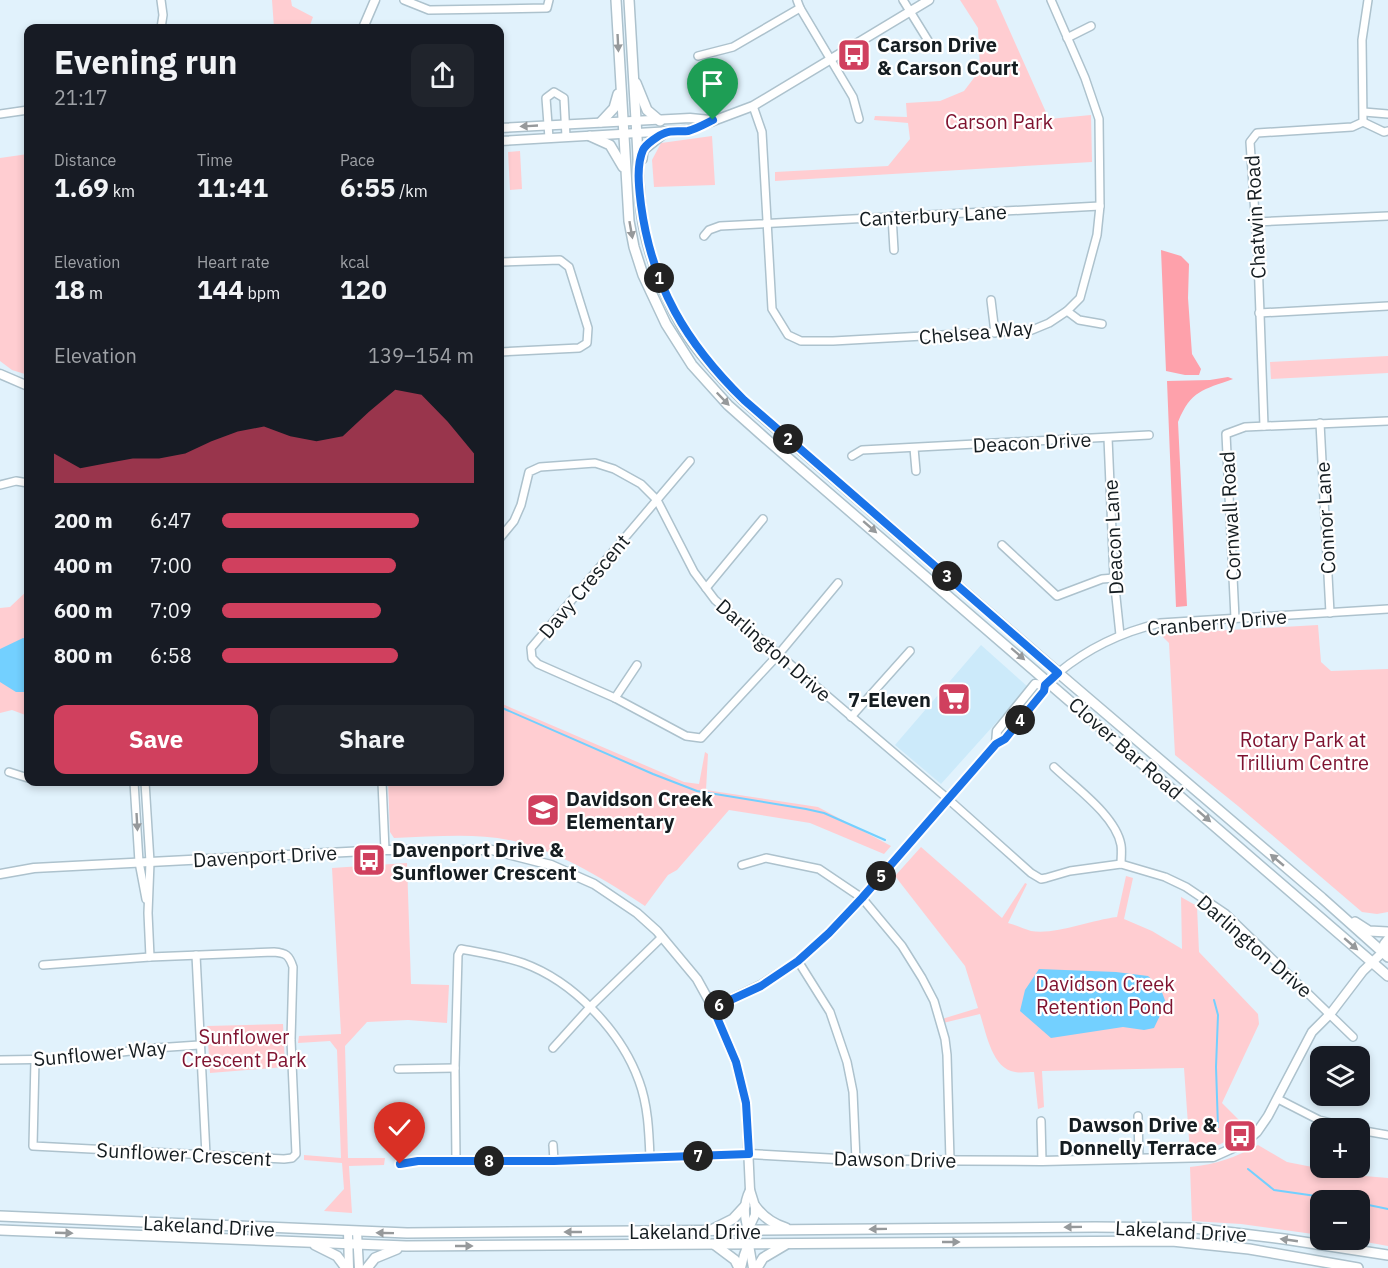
<!DOCTYPE html>
<meta charset="utf-8">
<style>
:root{--surface:#171b24;--page:#20242c;--text:#f1f3f6;--muted:#9ea1a6;--accent:#d0405e}
body{margin:0;font-family:"IBM Plex Sans",sans-serif;background:var(--page);color:var(--text);height:100vh;display:flex;flex-direction:column;font-size:22px;white-space:nowrap}
*{box-sizing:border-box;margin:0}
p{font-size:20px;color:var(--muted)}
.icon{flex:none;width:33px;height:33px;fill:none;stroke:currentColor;stroke-width:2;stroke-linecap:round;stroke-linejoin:round}
.map{position:relative;flex:1;overflow:hidden}
.details{position:absolute;left:24px;top:24px;width:480px;height:762px;display:flex;flex-direction:column;background:var(--surface);border-radius:12px;box-shadow:0 3px 9px #0003}
.details>*{flex:none}
.controls{position:absolute;left:1310px;top:1046px;display:grid;gap:12px}
.controls a{display:grid;place-items:center;width:60px;height:60px;border-radius:12px;background:var(--surface);box-shadow:0 3px 9px #0003;font-size:30px}
.pin{position:absolute;display:grid;place-items:center;width:51px;height:51px;color:#fff;margin:-62px -26px;border-radius:50% 50% 50% 0;rotate:-45deg;box-shadow:0 0 6px #0007}
.pin .icon{rotate:45deg}
.km{position:absolute;width:30px;height:30px;margin:-15px;border-radius:50%;background:#222;color:#fff;font-size:16px;line-height:30px;text-align:center}
.round{display:grid;place-items:center;flex:none;width:63px;height:63px;border-radius:12px;background:var(--page)}
.overview{display:flex;align-items:center;justify-content:space-between;height:102px;padding:0 30px}
h1{font-size:33px;font-weight:800;line-height:45px}
.stats{display:grid;grid-template-columns:repeat(3,1fr);gap:9px;height:102px;padding:6px 30px}
.stats div{display:grid;align-content:center}
.stats b{font-size:26px;font-weight:800}
.stats small{font-size:16px;font-weight:400}
.stats p{font-size:16px}
.chart{height:168px;padding:12px 30px}
.chart p{display:flex;justify-content:space-between}
.chart svg{width:100%;height:108px;margin-top:6px;fill:var(--accent);opacity:.7}
.action{display:flex;gap:12px;margin-top:auto;padding:12px 30px}
.action a{flex:1;height:69px;border-radius:12px;background:var(--accent);color:#fff;font-size:24px;font-weight:800;line-height:69px;text-align:center}
.action a+a{background:var(--page);color:var(--text)}
ul{padding:0 30px;list-style:none;font-size:20px}
li{display:grid;grid-template-columns:96px 72px 1fr;align-items:center;height:45px}
li i{height:15px;border-radius:8px;background:var(--accent)}
.map>svg:first-child{display:block}
.built{fill:#cceafa}
.green{fill:#ffcdd1}
.forest{fill:#fea1ab}
.water{fill:#73d0ff}
.lines{fill:none;stroke-linecap:round;stroke-linejoin:round}
.stream{stroke:#73d0ff;stroke-width:2}
.minor-casing{stroke:#adc2cd;stroke-width:10}
.tertiary-casing{stroke:#adc2cd;stroke-width:11}
.secondary-casing{stroke:#adc2cd;stroke-width:12}
.minor{stroke:#fff;stroke-width:7}
.tertiary{stroke:#fff;stroke-width:8}
.secondary{stroke:#fff;stroke-width:9}
.oneway{fill:#96999b}
.route-casing{stroke:#fff;stroke-width:12}
.route{stroke:#1a73e8;stroke-width:8}
.labels{text-anchor:middle;dominant-baseline:central;stroke-width:4.5;stroke-linejoin:round;paint-order:stroke}
.poi-label{font-size:20px;font-weight:bold;fill:#151d21;stroke:#fff;text-anchor:start}
.park-label{font-size:20px;fill:#7e122f;stroke:#fff}
.street-label{font-size:20px;fill:#151d21;stroke:#fff}
</style>
<div class="map">
<svg width="1388" height="1268" viewBox="0 0 1388 1268">
<rect width="100%" height="100%" fill="#e1f2fc"/>
<!-- built -->
<path class="built" d="M981 645 1028 687 941 784 895 745Z"/>
<!-- green -->
<g class="green">
<path d="M272 0H291L292 6 313 17 309 28H274Z"/>
<path d="M960 0H996L1049 119 1091 115 1092 162 775 181V172L888 166 910 139 908 123 874 120 875 116 907 117 906 103 940 101 964 91 980 70 978 28Z"/>
<path d="M712 136 715 185 654 187 652 160 661 143Z"/>
<path d="M520 151 522 189 510 190 508 152Z"/>
<path d="M28 154V375L12 370 0 361V158Z"/>
<path d="M1388 356V373L1271 379 1270 362Z"/>
<path d="M28 590V716L12 710 0 713V608L10 607Z"/>
<path d="M1318 625 1321 662 1331 671 1388 669V912L1377 914 1362 912 1238 806 1175 755 1169 643 1160 634Z"/>
<path d="M500 703 684 782 699 784 705 752 708 754 706 790 818 807 891 846 884 854 810 823 729 810 677 870 668 875 645 906C607 881 562 853 518 842 478 832 435 837 394 838L390 832 388 782H500Z"/>
<path d="M921 847 1002 918 1025 883 1027 884 1008 923C1016 925 1024 929 1031 931 1056 935 1091 920 1117 917L1126 876 1133 878 1124 919 1152 931 1182 949 1181 897 1197 906 1199 952 1258 1014 1259 1024 1222 1103 1246 1127C1227 1143 1215 1148 1190 1153L1184 1068 1042 1071 1044 1107 1038 1109 1034 1072C1028 1072 1021 1073 1015 1072 992 1069 986 1032 980 1014L943 1023 942 1019 978 1008 965 966 895 876Z"/>
<path d="M407 863 411 984 449 985 447 1023 408 1020 367 1022 345 1046 348 1158H385L384 1165 349 1166 352 1213 324 1211 344 1189 342 1163 304 1160V1155L341 1158 337 1050 330 1041 298 1043 299 1036 341 1034 332 868Z"/>
<path d="M283 1024 285 1067 210 1073 207 1026Z"/>
<path d="M1258 1145 1287 1162 1353 1175 1388 1178V1246L1349 1239H1359V1200H1320V1235L1241 1224 1192 1221 1190 1167C1217 1164 1234 1158 1258 1145Z"/>
</g>
<!-- forest -->
<g class="forest">
<path d="M1161 250 1181 256 1189 264 1188 298 1192 354 1201 369 1199 375H1185L1166 371Z"/>
<path d="M1228 377 1233 379C1203 390 1191 390 1178 422L1187 606 1176 607 1167 381 1210 380Z"/>
</g>
<!-- water -->
<g class="water">
<path d="M23 638 28 639V692H16L0 682V649Z"/>
<path d="M1039 969 1116 972 1148 976 1160 987 1166 1003 1154 1028 1144 1030 1123 1027 1051 1038 1020 1011 1025 990Z"/>
</g>
<g class="lines">
<!-- stream -->
<g class="stream">
<path d="M500 707 653 774 697 791 806 809 824 813 885 840"/>
<path d="M1214 1000 1218 1015 1216 1067 1218 1127"/>
<path d="M1248 1169 1274 1190 1344 1200"/>
<path d="M1359 1203 1388 1209"/>
</g>
<defs>
<g id="minor">
<path d="M161 0 163 15 161 28"/>
<path d="M404 0 429 10 547 8 549 0"/>
<path d="M797 0 800 8 853 97 859 119"/>
<path d="M903 0 932 47"/>
<path d="M1067 38 1091 26"/>
<path d="M698 56 733 47 800 8"/>
<path d="M753 106 762 132 772 309 788 335 801 341H833L1032 330 1049 323 1067 311 1080 298 1097 235 1100 206 1099 119 1085 78 1051 0"/>
<path d="M1364 112 1388 114"/>
<path d="M0 114 28 110"/>
<path d="M1363 122 1384 132 1388 131"/>
<path d="M549 138 546 98 554 92 564 98 566 137"/>
<path d="M892 216 894 250"/>
<path d="M1256 222 1388 216"/>
<path d="M704 236 709 230 720 226 1100 206"/>
<path d="M500 262 560 260 569 267 588 328 587 343 579 348 500 352"/>
<path d="M991 300 995 333"/>
<path d="M1067 311 1079 320 1102 324"/>
<path d="M1259 313 1388 306"/>
<path d="M1320 423 1330 613"/>
<path d="M1264 426 1258 258 1250 142 1257 133 1352 127 1363 122 1362 40 1368 0"/>
<path d="M1108 438 1114 578 1120 635"/>
<path d="M914 448 916 471"/>
<path d="M852 456 862 450 1149 435"/>
<path d="M690 461 531 648 532 658 538 664 615 698 686 736 701 738 778 655 838 583"/>
<path d="M0 485 16 481 28 483"/>
<path d="M500 538 514 521 521 505 529 472 540 467 595 463 614 469 641 484 657 500 694 572 715 600 948 799 1031 873 1041 879 1046 878 1070 871 1121 864 1165 877 1186 887 1226 914 1353 1037"/>
<path d="M1002 545 1057 596 1102 579 1114 578"/>
<path d="M706 588 763 519"/>
<path d="M1235 618 1226 434 1245 427 1388 421"/>
<path d="M1058 673C1088 648 1122 632 1160 623L1388 609"/>
<path d="M615 698 637 665"/>
<path d="M851 717 910 651"/>
<path d="M1054 767C1075 787 1116 816 1121 845 1122 851 1121 858 1121 864"/>
<path d="M9 772 28 778"/>
<path d="M134 782 139 862 146 899"/>
<path d="M145 782 150 862 148 913 150 957"/>
<path d="M382 782 385 850"/>
<path d="M742 865 766 858 819 869 862 898 902 946 922 978 934 1001 945 1039 947 1055 950 1160"/>
<path d="M196 955 206 1155"/>
<path d="M798 961 830 1012 847 1062 853 1092 856 1160"/>
<path d="M553 1048 591 1006 662 937"/>
<path d="M0 1060 64 1059 155 1048 199 1045"/>
<path d="M35 1060 33 1146 284 1159 292 1158 296 1154 291 1040 293 967C289 955 286 953 274 952L150 957 43 965"/>
<path d="M398 1069 455 1068"/>
<path d="M1278 1099 1319 1120 1351 1128"/>
<path d="M1138 1116 1139 1159"/>
<path d="M1041 1121 1042 1161"/>
<path d="M1359 1130 1388 1135"/>
<path d="M553 1145 554 1161"/>
<path d="M456 1160 455 1068 458 955 461 949C482 953 503 956 523 963 573 981 621 1031 639 1081 648 1105 649 1132 650 1158"/>
<path d="M400 1164 418 1161H554L749 1154"/>
</g>
<g id="tertiary">
<path d="M363 28 375 0"/>
<path d="M500 128 690 118 710 120"/>
<path d="M500 141 689 130 753 106 929 0"/>
<path d="M0 374 28 386"/>
<path d="M996 744 997 731 1035 684 1045 685"/>
<path d="M0 874 34 868 385 850H492L551 865 594 884 637 913 657 931 697 979 713 1008 736 1062 746 1103 750 1190 755 1206V1215L748 1230"/>
<path d="M1385 950 1384 944 1388 939"/>
<path d="M713 1008 761 985 798 961 829 933 862 898 996 744 1005 739 1044 691 1045 685"/>
<path d="M749 1154 856 1160 1042 1161 1213 1157 1244 1143 1257 1132 1268 1116 1312 1032 1331 1013 1363 971 1385 950"/>
<path d="M748 1230C744 1216 743 1204 750 1190"/>
<path d="M348 1232 349 1268"/>
<path d="M357 1232 359 1268"/>
<path d="M749 1245 753 1268"/>
<path d="M741 1268 744 1255 748 1244"/>
</g>
<g id="secondary">
<path d="M616 0 629 221 634 247 643 275 666 324 692 365 728 405 765 438 1388 976"/>
<path d="M629 0C632 46 634 92 637 137 639 169 638 202 645 233 653 267 667 301 684 330 700 356 722 379 743 400L1069 682 1322 898 1388 957"/>
<path d="M636 83 647 110 660 121"/>
<path d="M601 122 614 108 618 94"/>
<path d="M590 136 610 145 623 167"/>
<path d="M642 159 643 150 664 133"/>
<path d="M1355 922 1369 931 1388 932"/>
<path d="M755 1206C763 1217 773 1224 786 1228"/>
<path d="M0 1216 407 1233 1095 1227 1194 1228 1284 1239 1388 1255"/>
<path d="M713 1229 733 1219 745 1206"/>
<path d="M0 1230 406 1246 1172 1241 1249 1249 1358 1268"/>
<path d="M315 1245 337 1256 346 1268"/>
<path d="M715 1245 735 1260 739 1268"/>
<path d="M367 1268 375 1258 397 1249"/>
<path d="M757 1268 763 1258 785 1245"/>
</g>
</defs>
<!-- minor casing -->
<use href="#minor" class="minor-casing"/>
<!-- tertiary casing -->
<use href="#tertiary" class="tertiary-casing"/>
<!-- secondary casing -->
<use href="#secondary" class="secondary-casing"/>
<!-- minor -->
<use href="#minor" class="minor"/>
<!-- tertiary -->
<use href="#tertiary" class="tertiary"/>
<!-- secondary -->
<use href="#secondary" class="secondary"/>
</g>
<!-- one-way arrows -->
<defs><path id="oneway-solid" d="M-6-.8H1V-3.2L6.5 0L1 3.2V.8H-6Z" transform="scale(1.5)"/></defs>
<g class="oneway">
<use href="#oneway-solid" transform="translate(618 43) rotate(87)"/>
<use href="#oneway-solid" transform="translate(529 126) rotate(177)"/>
<use href="#oneway-solid" transform="translate(631 230) rotate(80)"/>
<use href="#oneway-solid" transform="translate(723 399) rotate(46)"/>
<use href="#oneway-solid" transform="translate(870 527) rotate(41)"/>
<use href="#oneway-solid" transform="translate(1018 654) rotate(41)"/>
<use href="#oneway-solid" transform="translate(1204 816) rotate(41)"/>
<use href="#oneway-solid" transform="translate(137 822) rotate(87)"/>
<use href="#oneway-solid" transform="translate(1277 860) rotate(-140)"/>
<use href="#oneway-solid" transform="translate(1351 944) rotate(41)"/>
<use href="#oneway-solid" transform="translate(1073 1227) rotate(179)"/>
<use href="#oneway-solid" transform="translate(878 1229) rotate(179)"/>
<use href="#oneway-solid" transform="translate(573 1232) rotate(180)"/>
<use href="#oneway-solid" transform="translate(64 1233) rotate(2)"/>
<use href="#oneway-solid" transform="translate(385 1233) rotate(-179)"/>
<use href="#oneway-solid" transform="translate(1289 1240) rotate(-172)"/>
<use href="#oneway-solid" transform="translate(951 1242)"/>
<use href="#oneway-solid" transform="translate(464 1246)"/>
</g>
<g class="lines">
<defs>
<path id="route" d="M400 1164 418 1161H554L749 1154 746 1103 736 1062 713 1008 761 986 798 961 829 933 862 898 996 744 1005 739 1044 691 1045 685 1058 673 744 400C686 343 652 286 641 205 639 188 636 166 643 150 646 144 659 135 665 133 672 130 680 132 688 131 696 129 705 124 713 120"/>
</defs>
<!-- route casing -->
<use href="#route" class="route-casing"/>
<!-- route -->
<use href="#route" class="route"/>
</g>
<!-- icons -->
<defs>
<symbol id="bus-square" viewBox="-11 -11 22 22"><rect x="-9" y="-9" width="18" height="18" rx="4" fill="#d0405e" stroke="#fff"/><path d="M-5-6H5V4H4V6H2V4H-2V6H-4V4H-5ZM-3.5-4V0h7V-4ZM-3.5 1.2v1.5H-2V1.2ZM2 1.2v1.5H3.5V1.2Z" fill="#fff"/></symbol>
<symbol id="supermarket-square" viewBox="-11 -11 22 22"><rect x="-9" y="-9" width="18" height="18" rx="4" fill="#d0405e" stroke="#fff"/><path d="M-6-5.5h2.5l.6 2H6L4.5 2H-2.5L-4.4-4H-6ZM-1.5 3.2a1.3 1.3 0 1 0 .1 0ZM3 3.2a1.3 1.3 0 1 0 .1 0Z" fill="#fff"/></symbol>
<symbol id="school-square" viewBox="-11 -11 22 22"><rect x="-9" y="-9" width="18" height="18" rx="4" fill="#d0405e" stroke="#fff"/><path d="M0-5L7-2L0 1L-7-2ZM-4 1L0 2.5L4 1V4Q0 6-4 4Z" fill="#fff"/></symbol>
</defs>
<g fill-rule="evenodd">
<use href="#bus-square" x="835" y="36" width="38" height="38"/>
<use href="#supermarket-square" x="935" y="680" width="38" height="38"/>
<use href="#school-square" x="524" y="791" width="38" height="38"/>
<use href="#bus-square" x="350" y="841" width="38" height="38"/>
<use href="#bus-square" x="1221" y="1117" width="38" height="38"/>
</g>
<g class="labels">
<!-- poi labels -->
<g class="poi-label">
<text x="877" y="44">Carson Drive<tspan x="877" dy="23">&amp; Carson Court</tspan></text>
<text x="931" y="699" text-anchor="end">7-Eleven</text>
<text x="566" y="798">Davidson Creek<tspan x="566" dy="23">Elementary</tspan></text>
<text x="392" y="849">Davenport Drive &amp;<tspan x="392" dy="23">Sunflower Crescent</tspan></text>
<text x="1217" y="1124" text-anchor="end">Dawson Drive &amp;<tspan x="1217" dy="23">Donnelly Terrace</tspan></text>
</g>
<!-- park labels -->
<g class="park-label">
<text x="999" y="121">Carson Park</text>
<text x="1303" y="739">Rotary Park at<tspan x="1303" dy="23">Trillium Centre</tspan></text>
<text x="1105" y="983">Davidson Creek<tspan x="1105" dy="23">Retention Pond</tspan></text>
<text x="244" y="1036">Sunflower<tspan x="244" dy="23">Crescent Park</tspan></text>
</g>
<!-- street labels -->
<g class="street-label">
<text transform="translate(933 215) rotate(-3)">Canterbury Lane</text>
<text transform="translate(1255 217) rotate(-93)">Chatwin Road</text>
<text transform="translate(976 332) rotate(-5)">Chelsea Way</text>
<text transform="translate(1032 442) rotate(-3)">Deacon Drive</text>
<text transform="translate(1230 516) rotate(-93)">Cornwall Road</text>
<text transform="translate(1325 518) rotate(-93)">Connor Lane</text>
<text transform="translate(1113 537) rotate(-93)">Deacon Lane</text>
<text transform="translate(584 586) rotate(-50)">Davy Crescent</text>
<text transform="translate(1217 622) rotate(-5)">Cranberry Drive</text>
<text transform="translate(774 650) rotate(41)">Darlington Drive</text>
<text transform="translate(1126 748) rotate(41)">Clover Bar Road</text>
<text transform="translate(265 856) rotate(-3)">Davenport Drive</text>
<text transform="translate(1255 946) rotate(41)">Darlington Drive</text>
<text transform="translate(100 1053) rotate(-5)">Sunflower Way</text>
<text transform="translate(184 1154) rotate(3)">Sunflower Crescent</text>
<text transform="translate(895 1159) rotate(1)">Dawson Drive</text>
<text transform="translate(209 1226) rotate(3)">Lakeland Drive</text>
<text x="695" y="1231">Lakeland Drive</text>
<text transform="translate(1181 1231) rotate(3)">Lakeland Drive</text>
</g>
</g>
</svg>
<div class="controls">
<a><svg class="icon" aria-label="layers" viewBox="0 0 24 24"><path d="M12 4l9 5-9 5-9-5zM3 14l9 5 9-5"/></svg></a>
<a>+</a>
<a>−</a>
</div>
<div class="pin" style="left:713px;top:120px;background:#1e9e55"><svg class="icon" aria-label="arrive" viewBox="0 0 24 24"><path d="M6 21V4h12l-3 4 3 4H6"/></svg></div>
<div class="pin" style="left:400px;top:1164px;background:#d93025"><svg class="icon" aria-label="check" viewBox="0 0 24 24"><path d="M5 12l5 5 9-10"/></svg></div>
<b class="km" style="left:659px;top:278px">1</b>
<b class="km" style="left:788px;top:439px">2</b>
<b class="km" style="left:947px;top:576px">3</b>
<b class="km" style="left:1020px;top:720px">4</b>
<b class="km" style="left:881px;top:876px">5</b>
<b class="km" style="left:719px;top:1005px">6</b>
<b class="km" style="left:698px;top:1156px">7</b>
<b class="km" style="left:489px;top:1161px">8</b>
<section class="details">
<div class="overview"><div><h1>Evening run</h1><p>21:17</p></div><a class="round"><svg class="icon" aria-label="share" viewBox="0 0 24 24"><path d="M12 15V3M7 8l5-5 5 5M5 13v7h14v-7"/></svg></a></div>
<div class="stats">
<div><p>Distance</p><b>1.69<small> km</small></b></div>
<div><p>Time</p><b>11:41</b></div>
<div><p>Pace</p><b>6:55<small> /km</small></b></div>
</div>
<div class="stats">
<div><p>Elevation</p><b>18<small> m</small></b></div>
<div><p>Heart rate</p><b>144<small> bpm</small></b></div>
<div><p>kcal</p><b>120</b></div>
</div>
<div class="chart"><p><span>Elevation</span>139–154 m</p>
<svg viewBox="0 0 160 44" preserveAspectRatio="none"><path d="M0 44V32L10 38L20 36L30 34L40 34L50 32L60 27L70 23L80 21L90 25L100 27L110 25L120 15L130 6L140 8L150 19L160 32V44z"/></svg>
</div>
<ul>
<li><b>200 m</b>6:47<i style="width:78%"></i></li>
<li><b>400 m</b>7:00<i style="width:69%"></i></li>
<li><b>600 m</b>7:09<i style="width:63%"></i></li>
<li><b>800 m</b>6:58<i style="width:70%"></i></li>
</ul>
<div class="action"><a>Save</a><a>Share</a></div>
</section>
</div>
